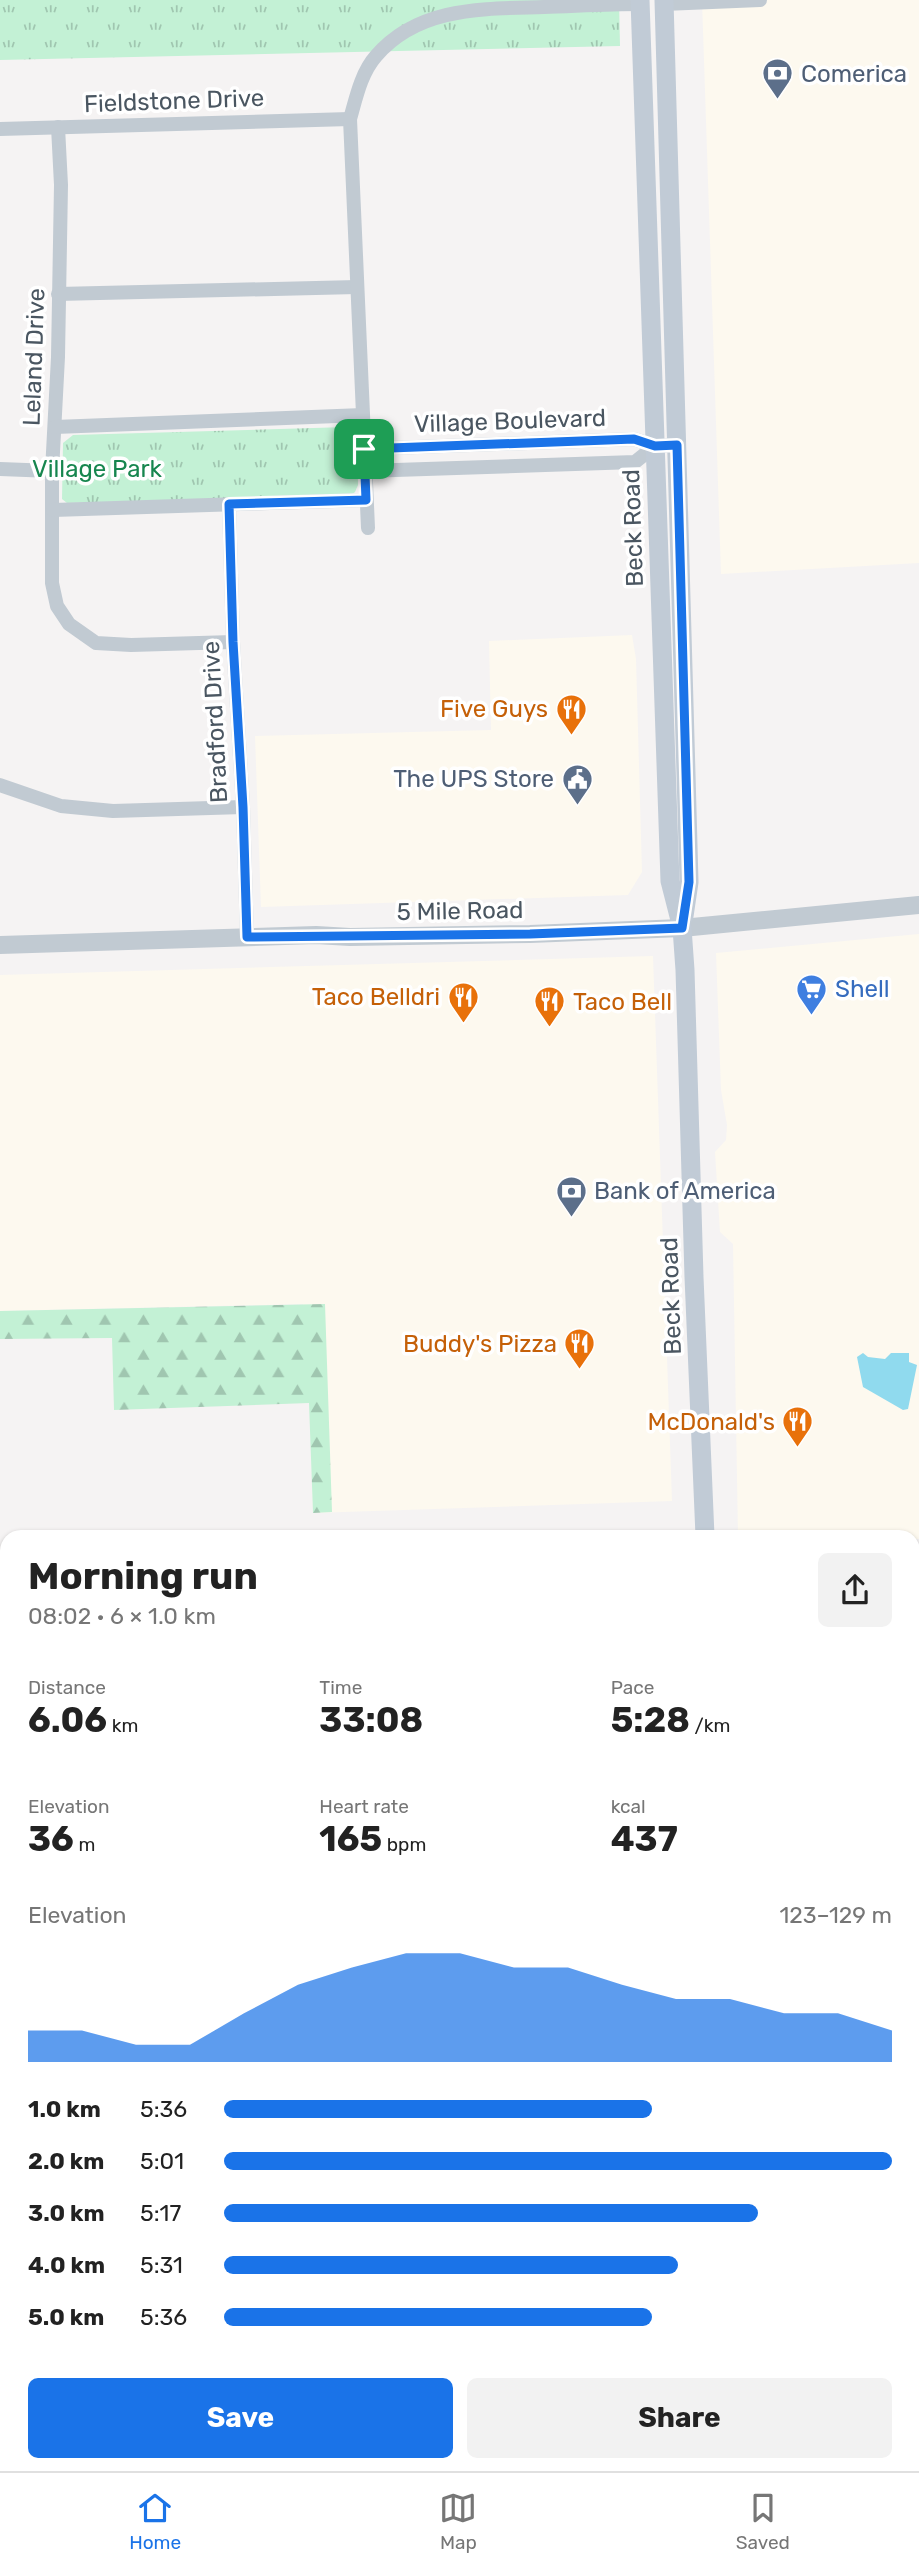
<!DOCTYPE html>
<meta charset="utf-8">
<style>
:root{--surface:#fff;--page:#f2f2f2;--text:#222;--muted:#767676;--line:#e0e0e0;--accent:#1a73e8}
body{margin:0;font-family:Rubik,sans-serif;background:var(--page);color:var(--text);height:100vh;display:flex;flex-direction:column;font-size:26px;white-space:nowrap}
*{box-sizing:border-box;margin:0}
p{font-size:23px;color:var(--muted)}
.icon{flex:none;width:38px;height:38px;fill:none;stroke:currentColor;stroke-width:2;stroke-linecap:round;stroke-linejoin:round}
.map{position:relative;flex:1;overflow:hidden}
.sheet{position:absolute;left:0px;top:1530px;width:920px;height:942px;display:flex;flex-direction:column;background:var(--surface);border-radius:21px 21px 0 0;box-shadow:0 2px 5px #0004}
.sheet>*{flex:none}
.pin{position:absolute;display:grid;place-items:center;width:60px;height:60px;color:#fff;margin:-30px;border-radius:14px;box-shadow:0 4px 10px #0006}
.round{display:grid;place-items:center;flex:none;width:74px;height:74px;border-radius:10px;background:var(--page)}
.head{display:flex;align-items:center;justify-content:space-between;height:119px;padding:0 28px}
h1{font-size:38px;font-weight:700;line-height:52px}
.metrics{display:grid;grid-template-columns:repeat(3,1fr);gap:10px;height:119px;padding:7px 28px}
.metrics div{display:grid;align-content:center}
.metrics b{font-size:35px;font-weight:700}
.metrics small{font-size:19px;font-weight:400}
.metrics p{font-size:19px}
.chart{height:196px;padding:14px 28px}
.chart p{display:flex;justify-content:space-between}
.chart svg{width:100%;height:126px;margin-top:7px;fill:var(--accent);opacity:.7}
.action{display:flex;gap:14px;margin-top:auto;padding:14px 28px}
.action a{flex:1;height:80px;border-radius:10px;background:var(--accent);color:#fff;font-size:28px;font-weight:700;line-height:80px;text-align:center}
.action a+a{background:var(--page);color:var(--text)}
ul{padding:0 28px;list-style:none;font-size:23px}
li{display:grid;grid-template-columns:112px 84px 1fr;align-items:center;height:52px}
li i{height:18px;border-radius:9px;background:var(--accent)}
.dock{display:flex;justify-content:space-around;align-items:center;height:98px;border-top:2px solid var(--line);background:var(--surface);font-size:19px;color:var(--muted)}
.dock a{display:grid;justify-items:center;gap:4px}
.dock .active{color:var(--accent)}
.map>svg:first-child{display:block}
.commercial{fill:#fdf9ef}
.forest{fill:url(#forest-firs)}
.park{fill:url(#park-tufts)}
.water{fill:#90daee}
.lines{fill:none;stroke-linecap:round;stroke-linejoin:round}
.stream{stroke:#90daee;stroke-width:3.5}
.minor{stroke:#c1cad2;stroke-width:14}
.tertiary{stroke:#c1cad2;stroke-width:18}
.secondary{stroke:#c1cbd6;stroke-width:19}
.rail{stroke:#b5b8bd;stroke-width:3.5}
.route-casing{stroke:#fff;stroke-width:14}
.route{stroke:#1a73e8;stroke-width:9}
.labels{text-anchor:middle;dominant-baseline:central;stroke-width:7;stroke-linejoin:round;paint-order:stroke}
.service-label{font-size:24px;fill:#4e5e75;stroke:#fff;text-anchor:start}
.street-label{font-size:24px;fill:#4a5661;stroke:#fff}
.park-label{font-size:24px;fill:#17864f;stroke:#fff}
.food-label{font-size:24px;fill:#c56008;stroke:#fff;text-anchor:end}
.shop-label{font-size:24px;fill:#366cbe;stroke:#fff;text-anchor:start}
</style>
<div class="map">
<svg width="919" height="2471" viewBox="0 0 919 2471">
<defs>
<pattern id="forest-firs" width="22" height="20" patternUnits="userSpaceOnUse" patternTransform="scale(1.75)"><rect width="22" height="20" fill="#c3f1d5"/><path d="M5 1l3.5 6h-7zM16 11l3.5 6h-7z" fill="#a0c6b0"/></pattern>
<pattern id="park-tufts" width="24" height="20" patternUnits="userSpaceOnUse" patternTransform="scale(1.75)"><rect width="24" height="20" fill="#c3f1d5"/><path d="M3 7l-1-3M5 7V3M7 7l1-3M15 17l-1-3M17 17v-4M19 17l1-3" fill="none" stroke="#a0c6b0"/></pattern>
</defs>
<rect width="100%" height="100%" fill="#f5f3f3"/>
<!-- commercial -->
<g class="commercial">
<path d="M702 0H919V563L721 574Z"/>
<path d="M632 635 636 659 642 872 628 895 261 907 255 736 491 730 489 641Z"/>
<path d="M919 934V1539H914V1536H738L733 1244 720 1232 715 1152 726 1140 727 1125 721 1090 716 953Z"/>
<path d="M653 956 672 1501 313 1513 310 1403 303 1304 0 1311V975Z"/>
</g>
<!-- forest -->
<g class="forest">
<path d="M325 1304 332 1512 313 1513 309 1403 114 1410 112 1338 0 1339V1311Z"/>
<path d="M489 2464H578L581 2471H487Z"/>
</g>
<!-- park -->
<g class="park">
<path d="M0 0H619L620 46 0 60Z"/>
<path d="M347 427 357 435 358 485 355 492 350 496 67 503 62 499 63 443 73 435Z"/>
</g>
<!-- water -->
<g class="water">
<path d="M863 1353 868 1357 885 1359 891 1353H909V1362L917 1365 908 1409 903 1410 863 1387 857 1357Z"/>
<path d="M578 2464H698L697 2471H581Z"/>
</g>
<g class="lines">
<!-- stream -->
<g class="stream">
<path d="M914 2135 919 2128"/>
<path d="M914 2288 919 2298"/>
</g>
<!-- minor -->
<g class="minor">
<path d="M664 4 760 0"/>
<path d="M58 127 61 185 58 357 52 471V583L57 606 69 624 96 643 131 645 233 642"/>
<path d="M0 129 350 119"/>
<path d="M58 294 357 287"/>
<path d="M55 427 363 415"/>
<path d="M364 449 634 439 655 446 677 445"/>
<path d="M0 469 52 471"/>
<path d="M365 471 635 462 655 446"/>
<path d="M229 504 233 642 243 807 247 937"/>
<path d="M53 510 366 500"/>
<path d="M368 528 350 119C356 98 361 73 376 56 419 6 484 9 544 7 576 6 608 4 640 4"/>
<path d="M0 785 61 806 113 811 243 807"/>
<path d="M914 2205 919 2207"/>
</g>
<!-- tertiary -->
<path class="tertiary" d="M0 945 316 935 350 937 530 934 682 928 919 905"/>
<!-- secondary -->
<g class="secondary">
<path d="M640 0 670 881 682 928 685 970 694 1277 705 1536"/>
<path d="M664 0 686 774 689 882 684 916"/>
<path d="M733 2471V2464"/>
</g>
<!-- rail -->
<g class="rail">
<path d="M0 2408 7 2412"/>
<path d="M115 2464 133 2471"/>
</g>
</g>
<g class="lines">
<defs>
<path id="route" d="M634 439 655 446 677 445 689 882 682 928 530 934 247 937 243 807 233 642 229 504 366 500 364 449Z"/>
</defs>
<!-- route casing -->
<use href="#route" class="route-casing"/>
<!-- route -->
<use href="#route" class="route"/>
</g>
<!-- icons -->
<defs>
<symbol id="bank-pin" viewBox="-11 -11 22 30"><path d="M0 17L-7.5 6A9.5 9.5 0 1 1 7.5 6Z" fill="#5c6f8a" stroke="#fff"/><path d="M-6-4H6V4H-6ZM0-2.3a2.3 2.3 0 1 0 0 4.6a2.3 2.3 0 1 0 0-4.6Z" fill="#fff"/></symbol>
<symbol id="restaurant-pin" viewBox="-11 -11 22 30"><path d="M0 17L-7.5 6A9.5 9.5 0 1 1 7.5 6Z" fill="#e8710a" stroke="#fff"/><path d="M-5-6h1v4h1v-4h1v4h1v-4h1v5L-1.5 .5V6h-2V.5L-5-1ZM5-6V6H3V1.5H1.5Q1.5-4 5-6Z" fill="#fff"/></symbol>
<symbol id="civic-pin" viewBox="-11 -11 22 30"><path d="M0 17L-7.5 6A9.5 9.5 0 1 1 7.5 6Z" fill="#5c6f8a" stroke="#fff"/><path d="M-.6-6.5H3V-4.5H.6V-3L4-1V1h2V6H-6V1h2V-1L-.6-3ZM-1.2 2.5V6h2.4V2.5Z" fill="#fff"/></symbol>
<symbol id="supermarket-pin" viewBox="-11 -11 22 30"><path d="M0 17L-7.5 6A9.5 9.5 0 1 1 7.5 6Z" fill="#3f7fe0" stroke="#fff"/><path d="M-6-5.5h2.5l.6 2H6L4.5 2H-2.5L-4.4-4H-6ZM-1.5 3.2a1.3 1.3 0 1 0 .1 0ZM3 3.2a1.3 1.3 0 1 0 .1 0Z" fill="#fff"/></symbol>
</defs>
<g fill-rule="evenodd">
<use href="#bank-pin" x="760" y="56" width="35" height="47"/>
<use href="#restaurant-pin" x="554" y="692" width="35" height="47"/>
<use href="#civic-pin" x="560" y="762" width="35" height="47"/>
<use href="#supermarket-pin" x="794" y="972" width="35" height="47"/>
<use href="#restaurant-pin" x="446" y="980" width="35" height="47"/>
<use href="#restaurant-pin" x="532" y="984" width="35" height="47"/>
<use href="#bank-pin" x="554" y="1174" width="35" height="47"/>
<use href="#restaurant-pin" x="562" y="1326" width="35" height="47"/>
<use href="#restaurant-pin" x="780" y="1404" width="35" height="47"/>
</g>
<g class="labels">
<!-- service labels -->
<g class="service-label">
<text x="801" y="74">Comerica</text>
<text x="554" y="779" text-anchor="end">The UPS Store</text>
<text x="594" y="1191">Bank of America</text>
</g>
<!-- street labels -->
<g class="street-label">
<text transform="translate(174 101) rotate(-2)">Fieldstone Drive</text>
<text transform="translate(34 357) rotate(-88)">Leland Drive</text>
<text transform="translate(510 421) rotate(-2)">Village Boulevard</text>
<text transform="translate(633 528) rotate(-92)">Beck Road</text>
<text transform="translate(215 722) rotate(-93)">Bradford Drive</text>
<text transform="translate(460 911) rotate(-1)">5 Mile Road</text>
<text transform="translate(671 1296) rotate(-92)">Beck Road</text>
</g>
<!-- park labels -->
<g class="park-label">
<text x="97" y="469">Village Park</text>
</g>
<!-- food labels -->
<g class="food-label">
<text x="548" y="709">Five Guys</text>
<text x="440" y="997">Taco Belldri</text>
<text x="573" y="1002" text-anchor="start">Taco Bell</text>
<text x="557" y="1344">Buddy's Pizza</text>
<text x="775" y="1422">McDonald's</text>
</g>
<!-- shop labels -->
<g class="shop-label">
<text x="835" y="989">Shell</text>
</g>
</g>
</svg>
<div class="pin" style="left:364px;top:449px;background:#1e9e55"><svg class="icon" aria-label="arrive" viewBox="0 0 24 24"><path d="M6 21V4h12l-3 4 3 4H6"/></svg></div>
<section class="sheet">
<div class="head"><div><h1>Morning run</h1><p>08:02 · 6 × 1.0 km</p></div><a class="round"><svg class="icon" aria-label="share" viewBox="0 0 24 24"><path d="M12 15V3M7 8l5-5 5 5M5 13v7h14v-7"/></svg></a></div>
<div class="metrics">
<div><p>Distance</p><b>6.06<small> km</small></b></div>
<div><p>Time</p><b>33:08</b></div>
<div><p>Pace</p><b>5:28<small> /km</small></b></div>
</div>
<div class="metrics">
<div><p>Elevation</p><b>36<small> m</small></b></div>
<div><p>Heart rate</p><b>165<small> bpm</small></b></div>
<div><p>kcal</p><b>437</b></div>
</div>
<div class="chart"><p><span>Elevation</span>123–129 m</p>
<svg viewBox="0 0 160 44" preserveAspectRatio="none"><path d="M0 44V33L10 33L20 38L30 38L40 27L50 17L60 11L70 6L80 6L90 11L100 11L110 17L120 22L130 22L140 27L150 27L160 33V44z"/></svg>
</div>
<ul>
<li><b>1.0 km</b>5:36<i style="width:64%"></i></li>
<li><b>2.0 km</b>5:01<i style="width:100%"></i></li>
<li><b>3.0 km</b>5:17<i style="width:80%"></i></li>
<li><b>4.0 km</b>5:31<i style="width:68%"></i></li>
<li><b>5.0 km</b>5:36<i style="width:64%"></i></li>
</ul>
<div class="action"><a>Save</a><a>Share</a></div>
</section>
</div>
<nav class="dock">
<a class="active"><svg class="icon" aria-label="home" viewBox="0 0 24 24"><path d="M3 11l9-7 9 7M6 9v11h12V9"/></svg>Home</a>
<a><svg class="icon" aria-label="map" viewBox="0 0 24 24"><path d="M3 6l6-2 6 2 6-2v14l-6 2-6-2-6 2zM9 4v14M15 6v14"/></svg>Map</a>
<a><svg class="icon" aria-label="saved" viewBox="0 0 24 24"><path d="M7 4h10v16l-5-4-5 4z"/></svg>Saved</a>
</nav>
